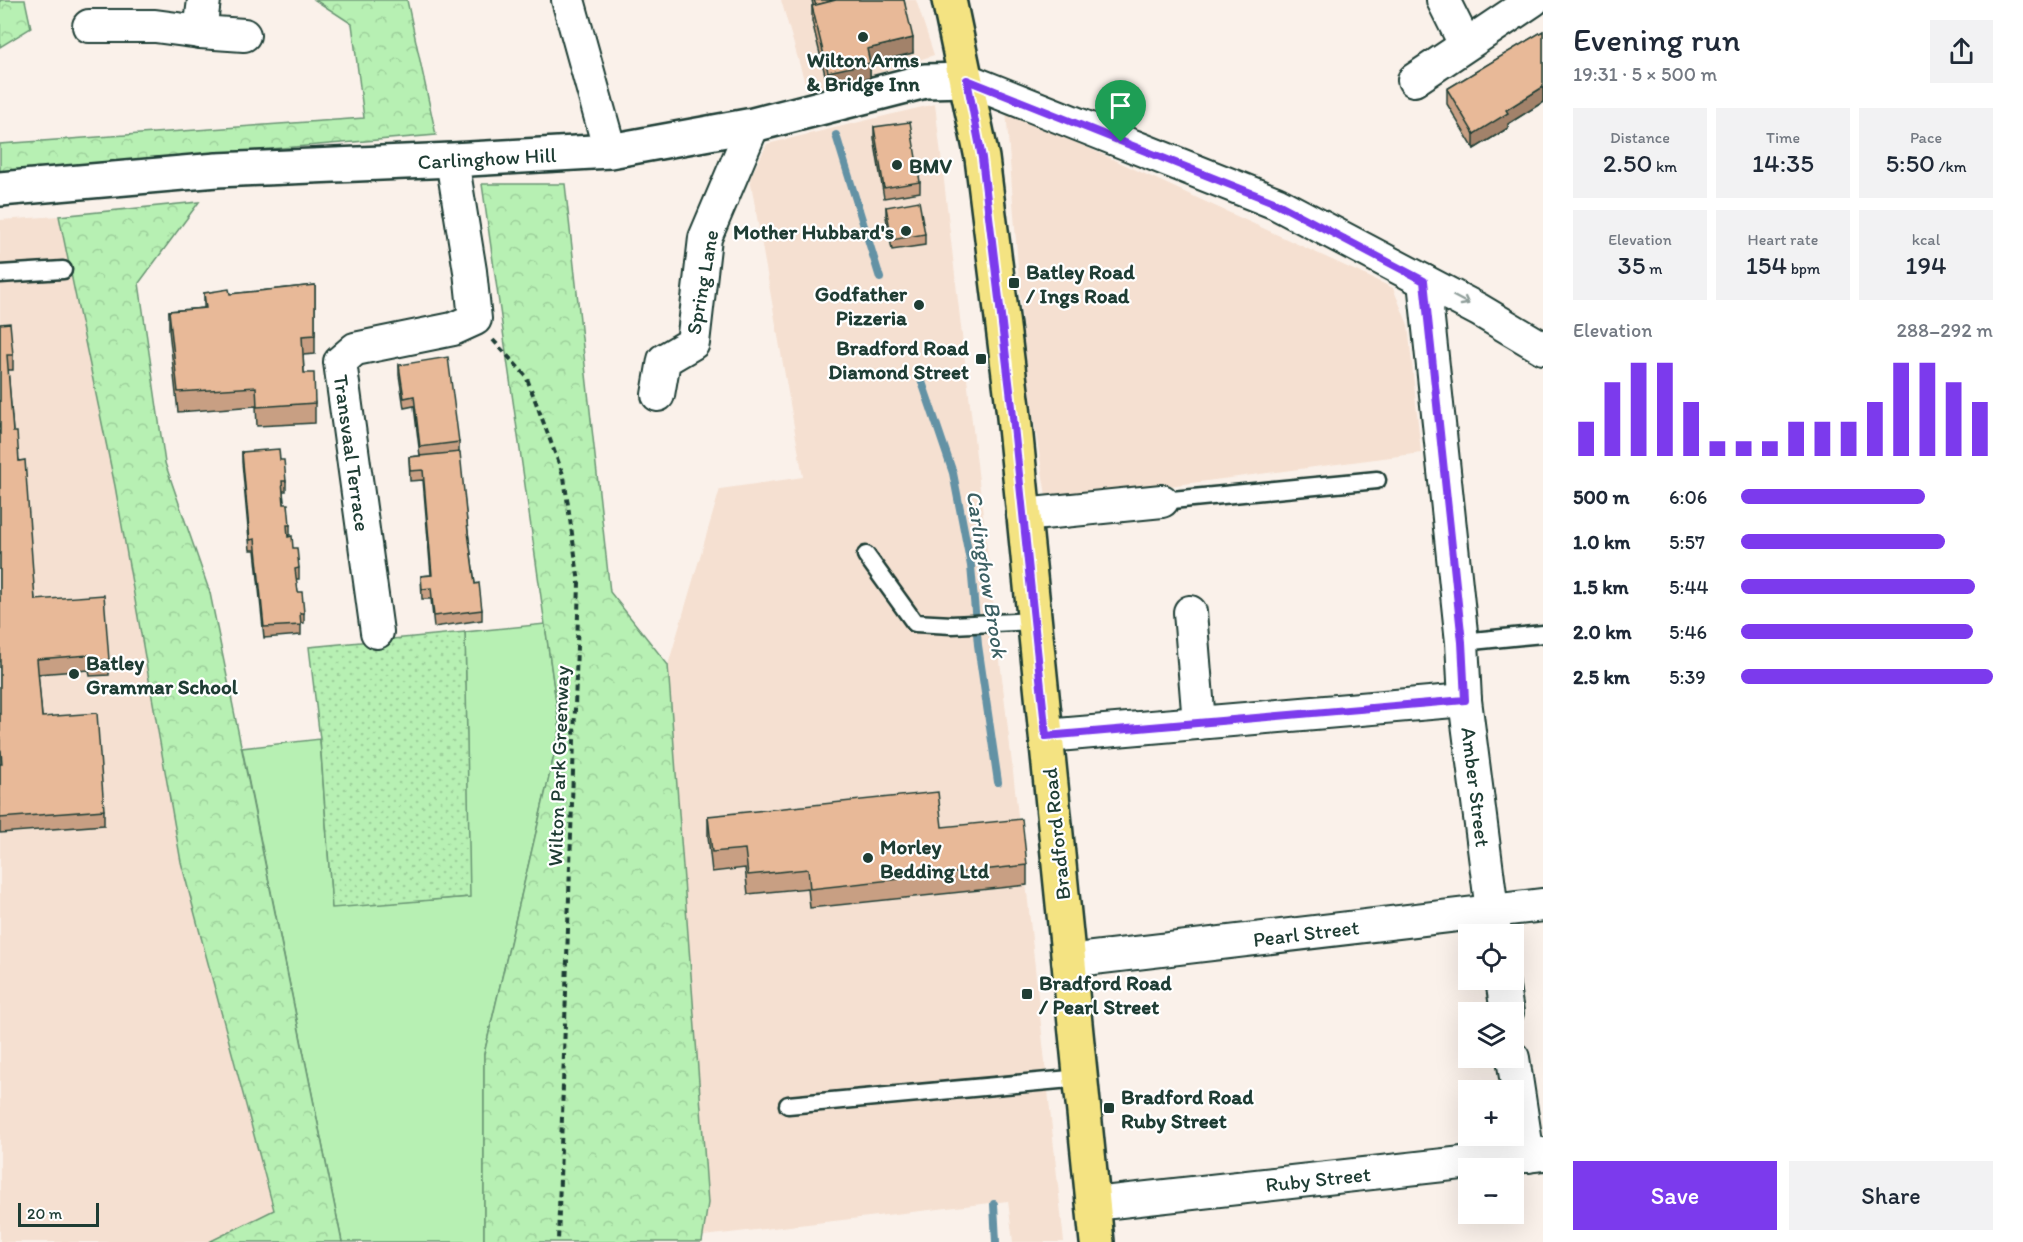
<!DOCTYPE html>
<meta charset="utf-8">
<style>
:root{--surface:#fff;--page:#f2f2f3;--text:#1f2937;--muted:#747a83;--accent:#7c3aed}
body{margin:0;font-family:Itim,sans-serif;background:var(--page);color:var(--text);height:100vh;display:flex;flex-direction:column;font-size:22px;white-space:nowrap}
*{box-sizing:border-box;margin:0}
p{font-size:20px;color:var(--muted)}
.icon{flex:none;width:33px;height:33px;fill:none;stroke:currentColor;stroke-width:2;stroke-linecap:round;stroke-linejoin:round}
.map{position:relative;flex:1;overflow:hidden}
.sheet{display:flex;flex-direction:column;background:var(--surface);width:480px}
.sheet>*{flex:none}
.fabs{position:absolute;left:1458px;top:924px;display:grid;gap:12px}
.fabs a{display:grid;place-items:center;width:66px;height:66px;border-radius:0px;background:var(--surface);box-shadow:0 6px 24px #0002;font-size:30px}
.scale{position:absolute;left:18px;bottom:15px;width:81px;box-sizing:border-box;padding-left:6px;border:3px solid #1f3d34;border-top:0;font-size:16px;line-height:21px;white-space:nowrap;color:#1f3d34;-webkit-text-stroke:4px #fff;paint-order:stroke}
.pin{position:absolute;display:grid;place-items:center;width:51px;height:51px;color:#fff;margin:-62px -26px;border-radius:50% 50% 50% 0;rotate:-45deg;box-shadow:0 0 6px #0007}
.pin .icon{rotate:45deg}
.round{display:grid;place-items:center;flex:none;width:63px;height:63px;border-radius:0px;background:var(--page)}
.summary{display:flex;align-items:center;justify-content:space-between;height:102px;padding:0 30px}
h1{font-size:33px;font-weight:600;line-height:45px}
.figures{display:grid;grid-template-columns:repeat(3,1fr);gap:9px;height:102px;padding:6px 30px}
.figures div{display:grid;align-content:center;border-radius:0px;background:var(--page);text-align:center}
.figures b{font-size:26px;font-weight:600}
.figures small{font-size:16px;font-weight:400}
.figures p{font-size:16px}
.chart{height:168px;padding:12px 30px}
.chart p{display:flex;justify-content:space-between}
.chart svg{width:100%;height:108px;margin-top:6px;stroke:var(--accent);stroke-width:6}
.button{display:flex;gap:12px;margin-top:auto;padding:12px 30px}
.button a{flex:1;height:69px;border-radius:0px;background:var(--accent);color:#fff;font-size:24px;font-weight:600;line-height:69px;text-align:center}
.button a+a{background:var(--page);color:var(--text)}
ul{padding:0 30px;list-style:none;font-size:20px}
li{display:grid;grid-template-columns:96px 72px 1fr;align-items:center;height:45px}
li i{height:15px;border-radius:8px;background:var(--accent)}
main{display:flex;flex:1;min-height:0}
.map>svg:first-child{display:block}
.built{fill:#f5e0d1}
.grass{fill:#b7f0b3;stroke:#6b9674;stroke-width:1.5}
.forest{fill:url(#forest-crowns);stroke:#6b9674;stroke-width:1.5}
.park{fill:url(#park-dots);stroke:#6b9674;stroke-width:1.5}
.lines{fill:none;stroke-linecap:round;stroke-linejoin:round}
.stream{stroke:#6492a5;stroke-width:8}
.service-casing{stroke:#1f3d34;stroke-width:21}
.minor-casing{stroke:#1f3d34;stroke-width:36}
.tertiary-casing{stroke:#1f3d34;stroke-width:38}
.primary-casing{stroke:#1f3d34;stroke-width:38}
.path{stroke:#1f3d34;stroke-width:4;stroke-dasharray:6 4.5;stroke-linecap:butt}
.service{stroke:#fff;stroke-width:16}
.minor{stroke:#fff;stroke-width:32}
.tertiary{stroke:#fff;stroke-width:33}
.primary{stroke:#f4e382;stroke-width:33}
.wall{fill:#c89f83;stroke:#1f3d34;stroke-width:1.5}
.shaded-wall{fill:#a2826a;stroke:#1f3d34;stroke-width:1.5}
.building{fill:#e8b998;stroke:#1f3d34;stroke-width:1.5}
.oneway{stroke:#8f9e9a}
.route-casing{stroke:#fff;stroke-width:12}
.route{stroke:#7c3aed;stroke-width:8}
.poi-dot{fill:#1f3d34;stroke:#fff;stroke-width:2}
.labels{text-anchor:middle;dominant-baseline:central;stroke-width:4.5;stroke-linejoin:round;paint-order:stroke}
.poi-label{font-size:21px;font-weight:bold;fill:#1f3d34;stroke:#fff;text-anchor:start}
.street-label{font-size:21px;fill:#1f3d34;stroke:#fff}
.water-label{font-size:22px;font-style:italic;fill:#3c6063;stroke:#fff}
</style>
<main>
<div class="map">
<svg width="1543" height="1242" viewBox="0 0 1543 1242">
<defs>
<pattern id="forest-crowns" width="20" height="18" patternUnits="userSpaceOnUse" patternTransform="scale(1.5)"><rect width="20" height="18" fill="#b7f0b3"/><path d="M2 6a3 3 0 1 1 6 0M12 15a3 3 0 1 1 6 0" fill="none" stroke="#9dcf9b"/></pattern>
<pattern id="park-dots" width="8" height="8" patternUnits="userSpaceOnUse" patternTransform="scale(1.5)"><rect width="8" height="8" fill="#b7f0b3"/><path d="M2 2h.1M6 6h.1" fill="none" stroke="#9dcf9b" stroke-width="1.8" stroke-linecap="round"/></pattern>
</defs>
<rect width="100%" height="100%" fill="#faf1ea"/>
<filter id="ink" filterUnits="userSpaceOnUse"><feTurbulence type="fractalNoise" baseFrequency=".0167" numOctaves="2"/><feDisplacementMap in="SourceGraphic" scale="12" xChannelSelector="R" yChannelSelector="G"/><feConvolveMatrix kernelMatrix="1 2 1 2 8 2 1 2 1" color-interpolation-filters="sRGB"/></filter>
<g filter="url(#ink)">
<!-- built -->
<g class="built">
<path d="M781 0H916L934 55 809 97Z"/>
<path d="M935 104 1027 892 1064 1242H1013L1008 1201 703 1236 708 1203 668 665 720 489 803 477 750 178 767 144Z"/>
<path d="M1006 110 1393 288 1408 325 1421 453 1047 502 1026 371Z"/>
<path d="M59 216 115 486 181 862 274 1210 209 1242H0V220Z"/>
</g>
<!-- grass -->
<path class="grass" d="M545 624 560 730 484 1054V1242H342L242 748 320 739 332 907 469 897 465 632Z"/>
<!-- forest -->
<g class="forest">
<path d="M0 0H25L31 28 0 47Z"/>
<path d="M315 0H407L436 135 0 172V144L364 118 352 24Z"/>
<path d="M482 184H565L610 592 668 665 708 1203 702 1242H484V1054L560 730Z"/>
<path d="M199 202 139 283 165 463 210 593 342 1242H209L274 1210 181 862 115 486 59 216Z"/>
</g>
<!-- park -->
<path class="park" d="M465 632 470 897 332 908 320 739 309 647Z"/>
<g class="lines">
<!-- stream -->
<g class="stream">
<path d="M836 135 880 278"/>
<path d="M920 376 953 473 971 566 978 645 998 782"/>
<path d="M994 1204 996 1242"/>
</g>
<defs>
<g id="service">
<path d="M0 274 63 270"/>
<path d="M1162 501 1377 480"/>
<path d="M866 555 915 623 952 625 1034 621"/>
<path d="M1462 642 1543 634"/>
<path d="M788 1105 1081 1078"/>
</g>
<g id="minor">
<path d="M204 0 200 32 244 35"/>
<path d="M568 0 610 151"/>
<path d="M1443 0 1465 44"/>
<path d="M89 26H155L200 32"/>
<path d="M967 80 1276 203 1479 310 1543 348"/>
<path d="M1414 80 1533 0"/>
<path d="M1424 281 1462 642 1465 700 1495 934"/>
<path d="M658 395 664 360 693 343 705 238 753 125"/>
<path d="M1023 515 1162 501"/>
<path d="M1190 612 1199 723"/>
<path d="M377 632 340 362 355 349 453 329 475 319 470 271 452 160"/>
<path d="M1046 736 1465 700"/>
<path d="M1068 961 1543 905"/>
<path d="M1502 980 1507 1012"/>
<path d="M1513 1058 1528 1156"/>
<path d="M1094 1204 1543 1154"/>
</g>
<path id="tertiary" d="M0 189 217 170 452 160 610 151 753 125 925 81 967 80"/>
<path id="primary" d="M949 0 982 158 1013 407 1097 1242"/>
</defs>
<!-- service casing -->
<use href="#service" class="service-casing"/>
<!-- minor casing -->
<use href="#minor" class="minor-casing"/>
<!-- tertiary casing -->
<use href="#tertiary" class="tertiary-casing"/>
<!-- primary casing -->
<use href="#primary" class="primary-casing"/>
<!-- path -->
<path class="path" d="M493 340 526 376 564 477 579 583 558 1242"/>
<!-- service -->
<use href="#service" class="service"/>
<!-- minor -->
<use href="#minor" class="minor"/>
<!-- tertiary -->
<use href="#tertiary" class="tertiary"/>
<!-- primary -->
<use href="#primary" class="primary"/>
</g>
<!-- wall -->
<g class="wall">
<path d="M812 0H904L913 53 870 63V78L828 87 812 21V6L813 5Z"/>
<path d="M1543 31V102L1508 124V128L1474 149 1447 104V89Z"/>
<path d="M874 127 920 182V192L884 198 874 138Z"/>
<path d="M886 207 925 234V245L892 250 886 217Z"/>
<path d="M315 285V354L303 355 304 373 315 403V423L257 426 256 406 178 412 169 330V311L204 308V293L230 294Z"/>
<path d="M0 324 13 355V370H8L13 432 19 461 35 600 109 660V675L90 676 89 670 38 674 42 717 104 810V825L0 833Z"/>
<path d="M399 365 459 442V452L468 532 475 584 482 610V620L434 627 431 599H422L421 576 431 575 423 480 410 481 409 457 420 456 414 406 404 408 399 375Z"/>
<path d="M242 452 286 481V491H283L284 504 290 525V535H288L299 568V579H296L298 592 304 613V623H301V635L264 638 255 550H250L242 462Z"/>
<path d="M708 816 942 827 1027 865V885L810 908 808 888 748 894 745 868 712 872 708 836Z"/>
</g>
<!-- shaded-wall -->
<g class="shaded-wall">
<path d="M913 38V53L870 63V78L828 87V72L867 49Z"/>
<path d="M1543 87V102L1508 124V128L1474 149V134L1506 110Z"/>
</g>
<!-- building -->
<g class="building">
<path d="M814 0H836L816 5Z"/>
<path d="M836 0H904L913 38 867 49 870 63 828 72 812 6Z"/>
<path d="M1543 31V87L1506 110 1508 113 1474 134 1447 89Z"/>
<path d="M910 122 920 182 884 188 874 127Z"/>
<path d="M919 201 925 234 892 240 886 207Z"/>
<path d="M315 285V335L302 336 304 373H314L315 403 257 407 256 387 178 392 169 311 206 308 204 293 229 289 230 294Z"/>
<path d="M10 323 13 355H7L13 432H17L19 461 25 460 35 600 104 595 109 660 90 661 89 655 37 659 42 717 97 713 104 810 0 818V764H2L1 751 0 752V324Z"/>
<path d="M448 357 459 442 420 447 414 396 404 398 399 365Z"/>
<path d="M279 449 280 460H284L285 470 286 481H282L284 504H288L289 514 290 525H287L288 537 292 536 293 548H297L299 568 295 569 298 592H302L304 613H300L301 625 264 627 255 539 250 540 242 452Z"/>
<path d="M460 452 468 532 475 584 479 583 482 610 434 616 431 588 422 589 421 576 432 575 423 470 410 471 409 457Z"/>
<path d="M938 792 942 827 1022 819 1027 865 810 889 808 869 748 875 745 849 712 852 708 816Z"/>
</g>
<!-- one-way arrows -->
<defs><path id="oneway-shaft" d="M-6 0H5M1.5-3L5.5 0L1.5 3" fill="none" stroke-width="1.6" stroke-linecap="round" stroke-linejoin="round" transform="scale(1.5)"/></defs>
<use class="oneway" href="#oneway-shaft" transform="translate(1461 300) rotate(28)"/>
</g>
<g class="lines" filter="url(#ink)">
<defs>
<path id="route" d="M967 80 1276 203 1424 281 1462 642 1465 700 1046 736 1012 407 982 158Z"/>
</defs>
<!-- route casing -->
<use href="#route" class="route-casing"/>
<!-- route -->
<use href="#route" class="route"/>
</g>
<!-- markers -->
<g class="poi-dot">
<circle cx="863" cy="37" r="6"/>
<circle cx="897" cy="165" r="6"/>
<circle cx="906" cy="231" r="6"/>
<rect x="1008" y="277" width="12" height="12" rx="3"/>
<circle cx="919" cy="305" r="6"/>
<rect x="975" y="353" width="12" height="12" rx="3"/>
<circle cx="74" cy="674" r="6"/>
<circle cx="868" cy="858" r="6"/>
<rect x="1021" y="988" width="12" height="12" rx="3"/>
<rect x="1103" y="1102" width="12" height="12" rx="3"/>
</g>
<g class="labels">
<!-- poi labels -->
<g class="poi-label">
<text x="863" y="59" text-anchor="middle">Wilton Arms<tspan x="863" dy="24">&amp; Bridge Inn</tspan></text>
<text x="909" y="165">BMV</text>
<text x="894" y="231" text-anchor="end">Mother Hubbard's</text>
<text x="1026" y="271">Batley Road<tspan x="1026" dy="24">/ Ings Road</tspan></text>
<text x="907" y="293" text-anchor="end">Godfather<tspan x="907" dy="24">Pizzeria</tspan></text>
<text x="969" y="347" text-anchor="end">Bradford Road<tspan x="969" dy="24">Diamond Street</tspan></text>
<text x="86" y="662">Batley<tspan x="86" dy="24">Grammar School</tspan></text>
<text x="880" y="846">Morley<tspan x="880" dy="24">Bedding Ltd</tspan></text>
<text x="1039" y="982">Bradford Road<tspan x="1039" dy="24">/ Pearl Street</tspan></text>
<text x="1121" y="1096">Bradford Road<tspan x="1121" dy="24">Ruby Street</tspan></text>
</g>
<!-- street labels -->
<g class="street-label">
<text transform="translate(487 158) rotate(-3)">Carlinghow Hill</text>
<text transform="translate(702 282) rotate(-80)">Spring Lane</text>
<text transform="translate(352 453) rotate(82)">Transvaal Terrace</text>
<text transform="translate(558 766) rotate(-88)">Wilton Park Greenway</text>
<text transform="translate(1476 787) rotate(83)">Amber Street</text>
<text transform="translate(1056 834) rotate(-96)">Bradford Road</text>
<text transform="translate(1306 933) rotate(-7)">Pearl Street</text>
<text transform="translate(1318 1179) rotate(-6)">Ruby Street</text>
</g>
<!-- water labels -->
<g class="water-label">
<text transform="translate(987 574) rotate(81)">Carlinghow Brook</text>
</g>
</g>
</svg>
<div class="fabs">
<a><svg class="icon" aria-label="locate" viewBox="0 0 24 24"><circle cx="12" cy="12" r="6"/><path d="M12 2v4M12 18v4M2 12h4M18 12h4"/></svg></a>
<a><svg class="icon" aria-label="layers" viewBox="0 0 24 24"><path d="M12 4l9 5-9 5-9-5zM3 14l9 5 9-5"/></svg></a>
<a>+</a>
<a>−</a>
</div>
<div class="scale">20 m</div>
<div class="pin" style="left:1121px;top:142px;background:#1e9e55"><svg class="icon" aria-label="arrive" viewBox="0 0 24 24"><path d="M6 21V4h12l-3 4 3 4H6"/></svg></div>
</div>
<section class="sheet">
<div class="summary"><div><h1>Evening run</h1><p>19:31 · 5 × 500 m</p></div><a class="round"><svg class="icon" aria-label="share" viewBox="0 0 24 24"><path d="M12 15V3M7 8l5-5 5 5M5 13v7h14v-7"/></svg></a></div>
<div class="figures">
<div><p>Distance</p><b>2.50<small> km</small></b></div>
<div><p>Time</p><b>14:35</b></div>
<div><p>Pace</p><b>5:50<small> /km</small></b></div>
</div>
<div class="figures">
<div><p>Elevation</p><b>35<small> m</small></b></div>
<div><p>Heart rate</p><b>154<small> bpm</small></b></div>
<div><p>kcal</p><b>194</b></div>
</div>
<div class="chart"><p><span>Elevation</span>288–292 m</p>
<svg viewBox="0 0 160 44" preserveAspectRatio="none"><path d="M5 44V30M15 44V14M25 44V6M35 44V6M45 44V22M55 44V38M65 44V38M75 44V38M85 44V30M95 44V30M105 44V30M115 44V22M125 44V6M135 44V6M145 44V14M155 44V22"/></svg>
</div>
<ul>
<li><b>500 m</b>6:06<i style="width:73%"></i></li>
<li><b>1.0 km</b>5:57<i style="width:81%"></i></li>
<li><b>1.5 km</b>5:44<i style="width:93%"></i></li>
<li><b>2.0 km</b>5:46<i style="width:92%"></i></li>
<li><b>2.5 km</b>5:39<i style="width:100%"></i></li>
</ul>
<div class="button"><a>Save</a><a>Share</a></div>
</section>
</main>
